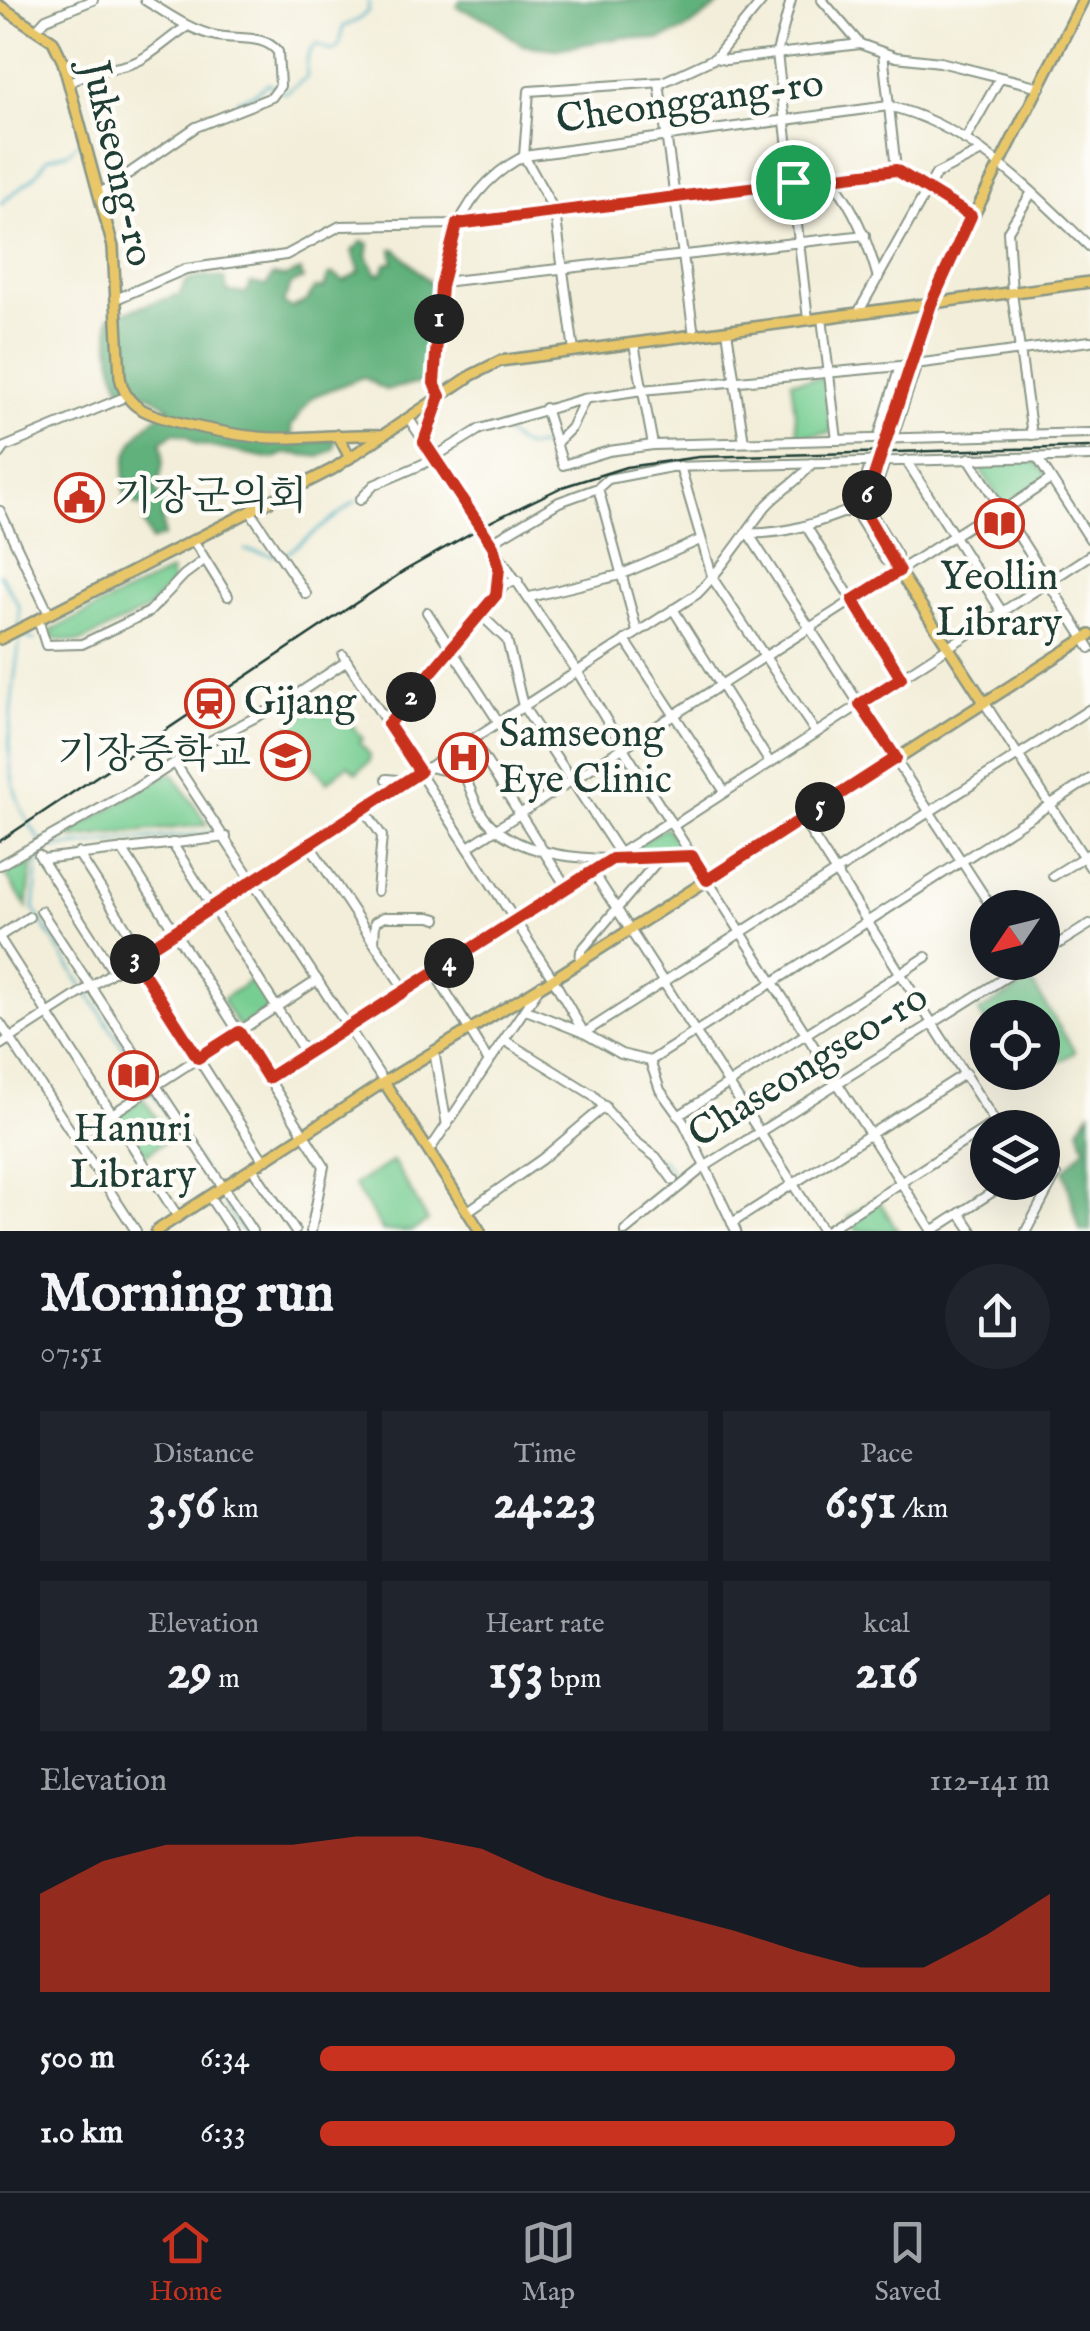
<!DOCTYPE html>
<meta charset="utf-8">
<style>
:root{--surface:#171b24;--page:#20242c;--text:#f1f3f6;--muted:#9ea1a6;--line:#363941;--accent:#c8321e}
body{margin:0;font-family:"IM FELL English","Noto Serif KR",serif;background:var(--page);color:var(--text);height:100vh;display:flex;flex-direction:column;font-size:38px;white-space:nowrap}
*{box-sizing:border-box;margin:0}
p{font-size:32px;color:var(--muted)}
.icon{flex:none;width:55px;height:55px;fill:none;stroke:currentColor;stroke-width:2;stroke-linecap:round;stroke-linejoin:round}
.map{position:relative;height:1231px;overflow:hidden}
.side{display:flex;flex-direction:column;background:var(--surface);flex:1}
.side>*{flex:none}
.needle{width:65px;rotate:235deg}
.controls{position:absolute;left:970px;top:890px;display:grid;gap:20px}
.controls a{display:grid;place-items:center;width:90px;height:90px;border-radius:50%;background:var(--surface);box-shadow:0 10px 40px #0002;font-size:50px}
.pin{position:absolute;display:grid;place-items:center;width:85px;height:85px;color:#fff;margin:-42px;border:5px solid #fff;border-radius:50%;box-shadow:0 2px 10px #0007}
.km{position:absolute;width:50px;height:50px;margin:-25px;border-radius:50%;background:#222;color:#fff;font-size:28px;line-height:50px;text-align:center}
.round{display:grid;place-items:center;flex:none;width:105px;height:105px;border-radius:52px;background:var(--page)}
.summary{display:flex;align-items:center;justify-content:space-between;height:170px;padding:0 40px}
h1{font-size:55px;font-weight:700;line-height:75px}
.figures{display:grid;grid-template-columns:repeat(3,1fr);gap:15px;height:170px;padding:10px 40px}
.figures div{display:grid;align-content:center;border-radius:0px;background:var(--page);text-align:center}
.figures b{font-size:50px;font-weight:700}
.figures small{font-size:28px;font-weight:400}
.figures p{font-size:28px}
.chart{height:280px;padding:20px 40px}
.chart p{display:flex;justify-content:space-between}
.chart svg{width:100%;height:180px;margin-top:10px;fill:var(--accent);opacity:.7}
ul{padding:0 40px;list-style:none;font-size:32px}
li{display:grid;grid-template-columns:160px 120px 1fr;align-items:center;height:75px}
li i{height:25px;border-radius:12px;background:var(--accent)}
.tabs{display:flex;justify-content:space-around;align-items:center;height:140px;border-top:2px solid var(--line);background:var(--surface);font-size:28px;color:var(--muted)}
.tabs a{display:grid;justify-items:center;gap:5px}
.tabs .current{color:var(--accent)}
.map>svg:first-child{display:block}
.green{fill:#77ce92;stroke:#4b8663;stroke-width:2.5}
.forest{fill:#61b17c;stroke:#407758;stroke-width:2.5}
.lines{fill:none;stroke-linecap:round;stroke-linejoin:round}
.stream{stroke:#41acc0;stroke-width:2.5}
.minor-casing{stroke:#899686;stroke-width:12}
.major-casing{stroke:#899686;stroke-width:14}
.minor{stroke:#fff;stroke-width:8}
.major{stroke:#e9c769;stroke-width:9}
.rail{stroke:#1f3d34;stroke-width:2.5}
.minor-bridge-casing{stroke:#899686;stroke-width:12;stroke-linecap:butt}
.major-bridge-casing{stroke:#899686;stroke-width:14;stroke-linecap:butt}
.minor-bridge{stroke:#fff;stroke-width:8}
.major-bridge{stroke:#e9c769;stroke-width:9}
.route-casing{stroke:#fff;stroke-width:20}
.route{stroke:#c8321e;stroke-width:12}
.labels{text-anchor:middle;dominant-baseline:central;stroke-width:9;stroke-linejoin:round;paint-order:stroke}
.street-label{font-size:40px;fill:#1f3d34;stroke:#fdfcf7}
.poi-label{font-size:40px;fill:#1f3d34;stroke:#fdfcf7;text-anchor:start}
</style>
<div class="map">
<svg width="1090" height="1231" viewBox="0 0 1090 1231">
<rect width="100%" height="100%" fill="#fdfcf7"/>
<filter id="ink" filterUnits="userSpaceOnUse"><feTurbulence type="fractalNoise" baseFrequency=".01" numOctaves="2"/><feDisplacementMap in="SourceGraphic" scale="20" xChannelSelector="R" yChannelSelector="G"/><feConvolveMatrix kernelMatrix="1 2 1 2 8 2 1 2 1" color-interpolation-filters="sRGB"/></filter>
<filter id="wash" filterUnits="userSpaceOnUse"><feTurbulence type="fractalNoise" baseFrequency=".0048" numOctaves="4" result="noise"/><feDisplacementMap in="SourceGraphic" scale="40" xChannelSelector="R" yChannelSelector="G"/><feGaussianBlur stdDeviation="2.25" result="paint"/><feColorMatrix in="noise" values="0 0 0 0 0 0 0 0 0 0 0 0 0 0 0 0 0 1.4 0 .05"/><feComposite in="paint" operator="in"/></filter>
<g filter="url(#wash)">
<rect width="100%" height="100%" fill="#f3eed9"/>
<!-- green -->
<g class="green">
<path d="M824 378 827 380 832 430 830 433 798 436 791 381Z"/>
<path d="M1035 461 1049 478 1004 507 976 462Z"/>
<path d="M171 571 172 583 148 609 81 642 52 639V630Z"/>
<path d="M316 703 327 716 338 707 363 739 359 742 370 755 369 762 356 773 348 765 327 782 284 730Z"/>
<path d="M168 773 173 774 208 825 72 838 70 833Z"/>
<path d="M666 827 686 855H621Z"/>
<path d="M34 853 27 908 2 869Z"/>
<path d="M253 979 272 1003 271 1009 243 1027 238 1026 223 1002 224 998Z"/>
<path d="M1031 982 1075 1052 1042 1072V1018H988L987 1026 979 1012Z"/>
<path d="M143 1098 170 1138 145 1155 140 1154 117 1119 119 1114Z"/>
<path d="M393 1161 428 1221 412 1231H383L354 1185Z"/>
<path d="M877 1198 898 1231H857L848 1217Z"/>
</g>
<!-- forest -->
<g class="forest">
<path d="M460 0H726L685 30 659 40 625 37 556 49 522 45 489 20 457 7Z"/>
<path d="M363 241 369 244 367 256 377 274 382 273 386 264 394 262 392 249H396L431 284 433 293 426 382 385 390 363 377 312 397 291 426 294 443 336 439 334 449 320 457 286 453 273 459 196 444 187 436 174 433 161 442C166 461 161 475 155 492L168 501 167 510 162 512 164 536 151 541 143 522 146 507 137 505 125 495C119 450 135 433 169 407L148 394 123 393C111 369 109 343 109 317L180 294 186 281 203 276 224 278 228 292 246 293 251 283 266 286 273 275 285 277 301 271 303 279 292 283 283 303 291 308 307 301 315 288H324L328 276 333 274 344 281 360 271 352 251Z"/>
<path d="M1090 1112V1231H1080L1064 1170 1085 1148 1079 1128Z"/>
</g>
<g class="lines">
<!-- stream -->
<g class="stream">
<path d="M281 91 285 93 307 77C306 64 306 52 317 44L332 51 338 47 343 27 358 20 368 11 369 0"/>
<path d="M237 101 254 94 268 83 274 87"/>
<path d="M0 204 35 176 48 158 69 152 79 141"/>
<path d="M499 427C520 446 524 452 552 443"/>
<path d="M245 550 278 556"/>
<path d="M285 555 356 501"/>
<path d="M0 574 19 606 20 627"/>
<path d="M20 635C15 687 0 750 18 800 23 817 36 833 45 848L42 853"/>
<path d="M21 635 34 640"/>
<path d="M45 848 213 833"/>
<path d="M38 860 34 910 83 987"/>
<path d="M88 993 214 1188"/>
<path d="M661 1158 672 1172"/>
<path d="M219 1195 242 1231"/>
</g>
</g>
</g>
<g filter="url(#ink)">
<g class="lines">
<defs>
<g id="minor">
<path d="M791 0 777 52 778 62 808 319"/>
<path d="M822 0 860 44"/>
<path d="M36 30 46 19 93 0"/>
<path d="M883 53 896 169"/>
<path d="M715 58 726 60 860 44 896 57 940 62 1040 87"/>
<path d="M69 83C95 66 117 72 140 60 157 51 171 36 188 26"/>
<path d="M659 83 694 335"/>
<path d="M965 140 1000 78"/>
<path d="M831 178C855 209 867 240 878 278"/>
<path d="M99 194 196 127 272 97 280 86 278 52C264 34 238 40 217 36 191 31 168 14 145 0"/>
<path d="M442 282 865 235"/>
<path d="M116 299 186 269 286 255 340 226 457 224 896 169 971 216"/>
<path d="M858 313 936 174 982 151"/>
<path d="M822 318 837 440"/>
<path d="M727 331 744 442"/>
<path d="M634 344 653 445"/>
<path d="M574 351 555 212 524 156 529 91 663 82 715 58 763 0"/>
<path d="M440 397 434 383C441 295 434 204 524 156L888 106C970 125 1031 191 1090 247"/>
<path d="M545 408 563 465 609 451 653 445 1090 433"/>
<path d="M409 419 464 501"/>
<path d="M1032 435 1012 293 1008 231 1032 192"/>
<path d="M878 439 900 366"/>
<path d="M892 439 917 364"/>
<path d="M556 443 571 428 585 399"/>
<path d="M0 454 5 447 120 399"/>
<path d="M1037 457 1090 539"/>
<path d="M969 458 1090 648"/>
<path d="M906 460 1002 612"/>
<path d="M871 461 856 513 885 560 893 561 897 555 869 509 885 461"/>
<path d="M680 466 713 579 816 733"/>
<path d="M598 488 637 631"/>
<path d="M360 500 374 485 423 464 480 429 583 399 642 390 900 366 1090 341"/>
<path d="M0 511 49 614"/>
<path d="M250 511 306 594"/>
<path d="M1003 511 1051 479"/>
<path d="M806 526 901 678"/>
<path d="M748 533 992 908"/>
<path d="M749 533C787 535 821 521 856 508"/>
<path d="M488 539 577 671 623 748 932 1231"/>
<path d="M193 540 228 596"/>
<path d="M490 543 559 502 598 488 608 479 671 467 1090 456"/>
<path d="M496 555 497 591"/>
<path d="M530 597 620 575 700 540"/>
<path d="M673 609 770 763"/>
<path d="M427 612 498 721"/>
<path d="M481 615 507 640 523 706 620 854"/>
<path d="M38 619 46 645 82 644 149 612 184 575 204 560"/>
<path d="M625 640 725 792"/>
<path d="M343 655 553 979 584 1033 1090 709"/>
<path d="M984 702 1090 867"/>
<path d="M388 724 505 584 518 581"/>
<path d="M472 739 567 888"/>
<path d="M175 763 384 1082"/>
<path d="M429 767 464 774C470 788 475 805 484 817 526 870 632 859 692 857"/>
<path d="M387 779 407 781"/>
<path d="M364 809 382 836 377 891"/>
<path d="M802 819 999 1128"/>
<path d="M673 826 1090 555"/>
<path d="M172 843 306 1054"/>
<path d="M309 844 405 990"/>
<path d="M468 847 1000 506"/>
<path d="M122 849 324 1166 311 1231"/>
<path d="M78 853 142 953"/>
<path d="M39 855 113 971"/>
<path d="M42 859 226 837"/>
<path d="M0 865 133 790 202 745 287 701 347 661"/>
<path d="M593 872 823 1231"/>
<path d="M1053 876 1090 853"/>
<path d="M41 911 252 1231"/>
<path d="M0 936 29 917"/>
<path d="M0 939 178 1217"/>
<path d="M374 942 375 922 384 917H430L437 919"/>
<path d="M1042 954 1090 924"/>
<path d="M134 958 263 1160"/>
<path d="M580 961 581 951 660 858"/>
<path d="M434 972 489 1062"/>
<path d="M526 1010 584 1033 621 1054 650 1061 660 1090 684 1123 736 1231"/>
<path d="M0 1023 136 1231"/>
<path d="M504 1040 593 1095 635 1141 656 1157 673 1180"/>
<path d="M0 1045 697 594C724 567 743 535 766 506 780 490 800 481 812 463"/>
<path d="M434 1051 447 1126"/>
<path d="M650 1061 1090 779"/>
<path d="M268 1078 670 821"/>
<path d="M678 1116 926 957"/>
<path d="M75 1138 318 980"/>
<path d="M429 1151 541 985"/>
<path d="M252 1168 295 1231"/>
<path d="M209 1196 232 1231"/>
<path d="M468 1211 542 1159 605 1106"/>
<path d="M960 1213 972 1231"/>
<path d="M732 1223 966 1073"/>
<path d="M625 1231 704 1167 1030 962"/>
<path d="M826 1231 995 1122"/>
<path d="M932 1231 1008 1182"/>
<path d="M1026 1231 1056 1175 1042 1167"/>
</g>
<g id="major">
<path d="M0 6 53 41 63 62 113 247 120 377C122 388 126 397 134 404 153 422 248 438 275 438 312 439 347 433 383 435"/>
<path d="M904 380 941 280 1083 0"/>
<path d="M338 435 350 458"/>
<path d="M424 441 440 397"/>
<path d="M872 530 984 702"/>
<path d="M0 639 333 469 472 375 500 361 1090 282"/>
<path d="M384 1082 480 1231"/>
<path d="M156 1231 384 1082 553 979 1090 635"/>
</g>
</defs>
<!-- minor casing -->
<use href="#minor" class="minor-casing"/>
<!-- major casing -->
<use href="#major" class="major-casing"/>
<!-- minor -->
<use href="#minor" class="minor"/>
<!-- major -->
<use href="#major" class="major"/>
<!-- rail -->
<path class="rail" d="M0 841 404 571 494 520 562 487 626 467 699 457 1090 447"/>
<defs>
<path id="minor-bridge" d="M464 501 488 539"/>
<path id="major-bridge" d="M872 530 863 509 904 380"/>
</defs>
<!-- minor-bridge casing -->
<use href="#minor-bridge" class="minor-bridge-casing"/>
<!-- major-bridge casing -->
<use href="#major-bridge" class="major-bridge-casing"/>
<!-- minor-bridge -->
<use href="#minor-bridge" class="minor-bridge"/>
<!-- major-bridge -->
<use href="#major-bridge" class="major-bridge"/>
</g>
</g>
<g class="lines" filter="url(#ink)">
<defs>
<path id="route" d="M896 170 971 216 931 304 863 509 899 571 853 600 901 678 860 704 896 758 707 880 692 856 612 859 268 1078 239 1032 198 1058 134 958 420 772 388 724 496 595 499 568 493 546 424 442 440 396 434 383 441 286 457 224Z"/>
</defs>
<!-- route casing -->
<use href="#route" class="route-casing"/>
<!-- route -->
<use href="#route" class="route"/>
</g>
<!-- icons -->
<defs>
<symbol id="civic-ring" viewBox="-11 -11 22 22"><circle r="9.5" fill="#fdfcf7" stroke="#c8321e" stroke-width="1.5"/><path d="M-.6-6.5H3V-4.5H.6V-3L4-1V1h2V6H-6V1h2V-1L-.6-3ZM-1.2 2.5V6h2.4V2.5Z" fill="#c8321e"/></symbol>
<symbol id="library-ring" viewBox="-11 -11 22 22"><circle r="9.5" fill="#fdfcf7" stroke="#c8321e" stroke-width="1.5"/><path d="M-6-4Q-3-5.5-.7-3.5V5Q-3 3-6 4ZM6-4Q3-5.5 .7-3.5V5Q3 3 6 4Z" fill="#c8321e"/></symbol>
<symbol id="station-ring" viewBox="-11 -11 22 22"><circle r="9.5" fill="#fdfcf7" stroke="#c8321e" stroke-width="1.5"/><path d="M-3-6H3Q5-6 5-4V2Q5 4 3 4L4.5 6H3L1.5 4h-3L-3 6H-4.5L-3 4Q-5 4-5 2V-4Q-5-6-3-6ZM-3.5-4v3h7v-3ZM-3.5 1v1.5H-2V1ZM2 1v1.5H3.5V1Z" fill="#c8321e"/></symbol>
<symbol id="school-ring" viewBox="-11 -11 22 22"><circle r="9.5" fill="#fdfcf7" stroke="#c8321e" stroke-width="1.5"/><path d="M0-5L7-2L0 1L-7-2ZM-4 1L0 2.5L4 1V4Q0 6-4 4Z" fill="#c8321e"/></symbol>
<symbol id="hospital-ring" viewBox="-11 -11 22 22"><circle r="9.5" fill="#fdfcf7" stroke="#c8321e" stroke-width="1.5"/><path d="M-5-5h3v3.5h4V-5h3V5h-3V1.5h-4V5h-3Z" fill="#c8321e"/></symbol>
</defs>
<g fill-rule="evenodd">
<use href="#civic-ring" x="52" y="470" width="55" height="55"/>
<use href="#library-ring" x="972" y="496" width="55" height="55"/>
<use href="#station-ring" x="182" y="676" width="55" height="55"/>
<use href="#school-ring" x="258" y="728" width="55" height="55"/>
<use href="#hospital-ring" x="436" y="730" width="55" height="55"/>
<use href="#library-ring" x="106" y="1048" width="55" height="55"/>
</g>
<g class="labels">
<!-- street labels -->
<g class="street-label">
<text transform="translate(690 103) rotate(-8)">Cheonggang-ro</text>
<text transform="translate(116 164) rotate(77)">Jukseong-ro</text>
<text transform="translate(809 1067) rotate(-32)">Chaseongseo-ro</text>
</g>
<!-- poi labels -->
<g class="poi-label">
<text x="114" y="498">기장군의회</text>
<text x="999" y="578" text-anchor="middle">Yeollin<tspan x="999" dy="46">Library</tspan></text>
<text x="244" y="703">Gijang</text>
<text x="499" y="735">Samseong<tspan x="499" dy="46">Eye Clinic</tspan></text>
<text x="251" y="756" text-anchor="end">기장중학교</text>
<text x="133" y="1130" text-anchor="middle">Hanuri<tspan x="133" dy="46">Library</tspan></text>
</g>
</g>
</svg>
<div class="controls">
<a><svg class="needle" viewBox="-14 -14 28 28"><path d="M0-13l5 13h-10z" fill="#e53935"/><path d="M0 13l5-13h-10z" fill="#9ea1a6"/></svg></a>
<a><svg class="icon" aria-label="locate" viewBox="0 0 24 24"><circle cx="12" cy="12" r="6"/><path d="M12 2v4M12 18v4M2 12h4M18 12h4"/></svg></a>
<a><svg class="icon" aria-label="layers" viewBox="0 0 24 24"><path d="M12 4l9 5-9 5-9-5zM3 14l9 5 9-5"/></svg></a>
</div>
<div class="pin" style="left:793px;top:182px;background:#1e9e55"><svg class="icon" aria-label="arrive" viewBox="0 0 24 24"><path d="M6 21V4h12l-3 4 3 4H6"/></svg></div>
<b class="km" style="left:439px;top:319px">1</b>
<b class="km" style="left:411px;top:697px">2</b>
<b class="km" style="left:135px;top:959px">3</b>
<b class="km" style="left:449px;top:963px">4</b>
<b class="km" style="left:820px;top:807px">5</b>
<b class="km" style="left:867px;top:495px">6</b>
</div>
<section class="side">
<div class="summary"><div><h1>Morning run</h1><p>07:51</p></div><a class="round"><svg class="icon" aria-label="share" viewBox="0 0 24 24"><path d="M12 15V3M7 8l5-5 5 5M5 13v7h14v-7"/></svg></a></div>
<div class="figures">
<div><p>Distance</p><b>3.56<small> km</small></b></div>
<div><p>Time</p><b>24:23</b></div>
<div><p>Pace</p><b>6:51<small> /km</small></b></div>
</div>
<div class="figures">
<div><p>Elevation</p><b>29<small> m</small></b></div>
<div><p>Heart rate</p><b>153<small> bpm</small></b></div>
<div><p>kcal</p><b>216</b></div>
</div>
<div class="chart"><p><span>Elevation</span>112–141 m</p>
<svg viewBox="0 0 160 44" preserveAspectRatio="none"><path d="M0 44V20L10 12L20 8L30 8L40 8L50 6L60 6L70 9L80 16L90 21L100 25L110 29L120 34L130 38L140 38L150 30L160 20V44z"/></svg>
</div>
<ul>
<li><b>500 m</b>6:34<i style="width:87%"></i></li>
<li><b>1.0 km</b>6:33<i style="width:87%"></i></li>
</ul>
</section>
<nav class="tabs">
<a class="current"><svg class="icon" aria-label="home" viewBox="0 0 24 24"><path d="M3 11l9-7 9 7M6 9v11h12V9"/></svg>Home</a>
<a><svg class="icon" aria-label="map" viewBox="0 0 24 24"><path d="M3 6l6-2 6 2 6-2v14l-6 2-6-2-6 2zM9 4v14M15 6v14"/></svg>Map</a>
<a><svg class="icon" aria-label="saved" viewBox="0 0 24 24"><path d="M7 4h10v16l-5-4-5 4z"/></svg>Saved</a>
</nav>
